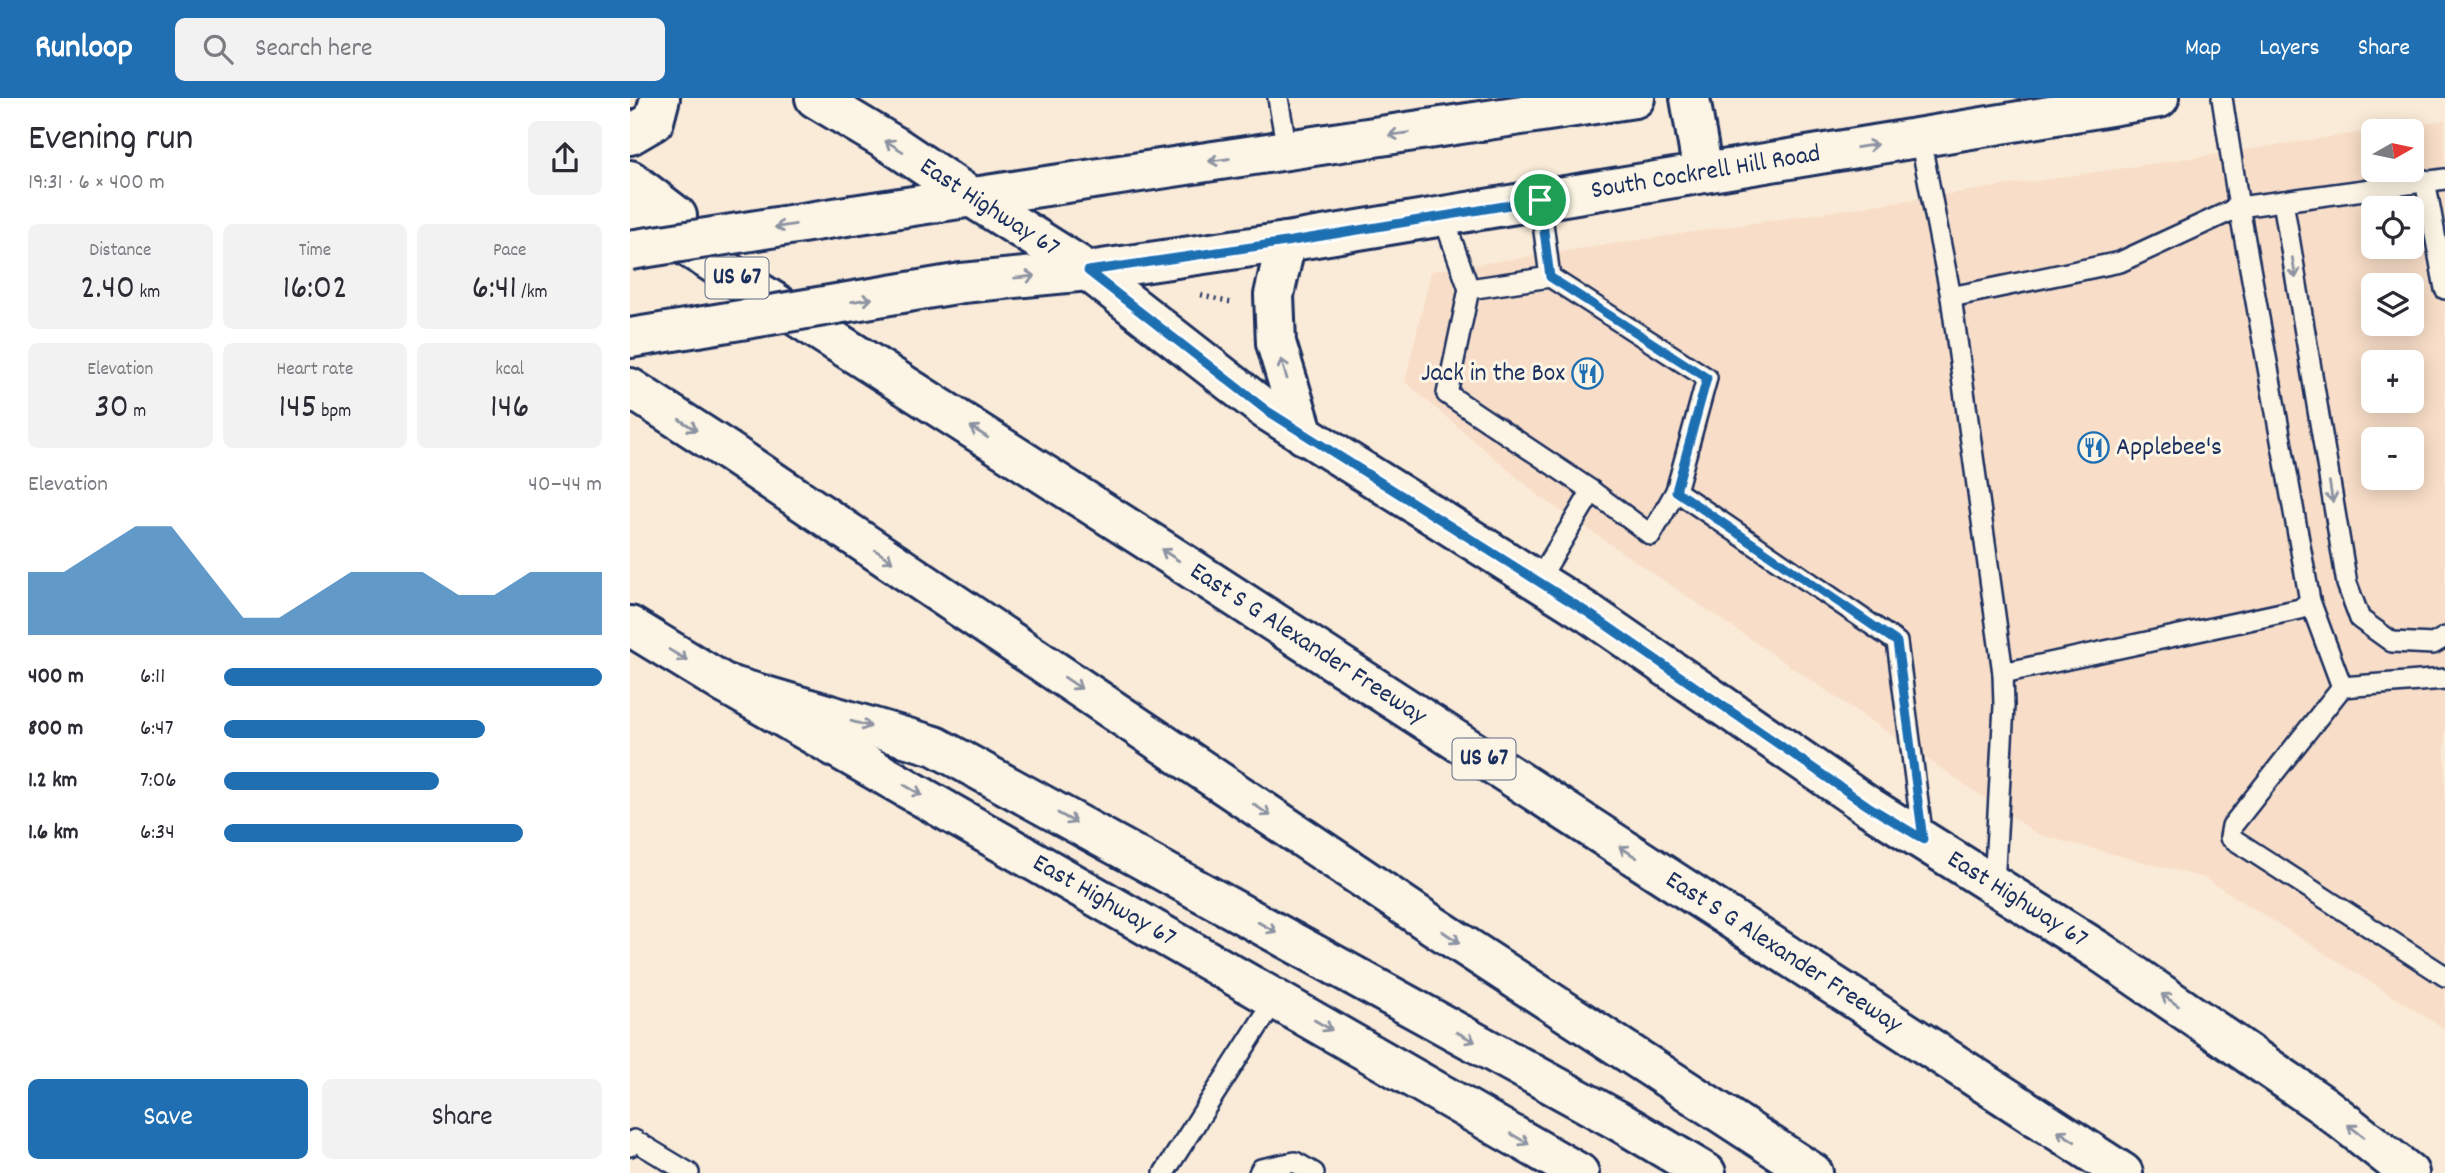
<!DOCTYPE html>
<meta charset="utf-8">
<style>
:root{--surface:#fff;--page:#f2f2f3;--text:#2b2b33;--muted:#7c7c81;--accent:#1f6fb2}
body{margin:0;font-family:Dekko,sans-serif;background:var(--page);color:var(--text);height:100vh;display:flex;flex-direction:column;font-size:26px;white-space:nowrap}
*{box-sizing:border-box;margin:0}
p{font-size:23px;color:var(--muted)}
.icon{flex:none;width:38px;height:38px;fill:none;stroke:currentColor;stroke-width:2;stroke-linecap:round;stroke-linejoin:round}
.map{position:relative;flex:1;overflow:hidden}
.panel{display:flex;flex-direction:column;background:var(--surface);width:630px}
.panel>*{flex:none}
.needle{width:46px;rotate:81deg}
.buttons{position:absolute;left:1731px;top:21px;display:grid;gap:14px}
.buttons a{display:grid;place-items:center;width:63px;height:63px;border-radius:10px;background:var(--surface);box-shadow:0 4px 18px #0003;font-size:35px}
.pin{position:absolute;display:grid;place-items:center;width:60px;height:60px;color:#fff;margin:-30px;border:4px solid #fff;border-radius:50%;box-shadow:0 2px 7px #0007}
.round{display:grid;place-items:center;flex:none;width:74px;height:74px;border-radius:10px;background:var(--page)}
.overview{display:flex;align-items:center;justify-content:space-between;height:119px;padding:0 28px}
h1{font-size:38px;font-weight:600;line-height:52px}
.metrics{display:grid;grid-template-columns:repeat(3,1fr);gap:10px;height:119px;padding:7px 28px}
.metrics div{display:grid;align-content:center;border-radius:10px;background:var(--page);text-align:center}
.metrics b{font-size:35px;font-weight:600}
.metrics small{font-size:19px;font-weight:400}
.metrics p{font-size:19px}
.chart{height:196px;padding:14px 28px}
.chart p{display:flex;justify-content:space-between}
.chart svg{width:100%;height:126px;margin-top:7px;fill:var(--accent);opacity:.7}
.action{display:flex;gap:14px;margin-top:auto;padding:14px 28px}
.action a{flex:1;height:80px;border-radius:10px;background:var(--accent);color:#fff;font-size:28px;font-weight:600;line-height:80px;text-align:center}
.action a+a{background:var(--page);color:var(--text)}
ul{padding:0 28px;list-style:none;font-size:23px}
li{display:grid;grid-template-columns:112px 84px 1fr;align-items:center;height:52px}
li i{height:18px;border-radius:9px;background:var(--accent)}
header{display:flex;align-items:center;gap:42px;box-sizing:border-box;height:98px;padding:0 35px;background:var(--accent);color:#fff}
header strong{font-size:33px}
nav{display:flex;gap:38px;margin-inline-start:auto;font-size:24px}
.search{width:490px;height:63px;background:var(--page);display:flex;align-items:center;gap:18px;box-sizing:border-box;padding:0 24px;border-radius:10px;color:var(--muted);font-size:26px}
main{display:flex;flex:1;min-height:0}
.map>svg:first-child{display:block}
.built{fill:#f8dec8;fill-rule:evenodd}
.lines{fill:none;stroke-linecap:round;stroke-linejoin:round}
.service-casing{stroke:#1b2f5e;stroke-width:24}
.secondary-casing{stroke:#1b2f5e;stroke-width:44}
.motorway-casing{stroke:#1b2f5e;stroke-width:44}
.path{stroke:#1b2f5e;stroke-width:4.5;stroke-dasharray:2 5;stroke-linecap:butt}
.service{stroke:#fcf5e5;stroke-width:19}
.secondary{stroke:#fcf5e5;stroke-width:38}
.motorway{stroke:#fcf5e5;stroke-width:38}
.secondary-bridge-casing{stroke:#1b2f5e;stroke-width:44;stroke-linecap:butt}
.secondary-bridge{stroke:#fcf5e5;stroke-width:38}
.oneway{stroke:#8c92a2}
.route-casing{stroke:#fff;stroke-width:14}
.route{stroke:#1f6fb2;stroke-width:9}
.labels{text-anchor:middle;dominant-baseline:central;stroke-width:6;stroke-linejoin:round;paint-order:stroke}
.shield{fill:#fcf5e5;stroke:#5e6a86;stroke-width:2}
.shield-label{font-size:24px;font-weight:bold;fill:#1b2f5e}
.street-label{font-size:26px;fill:#1b2f5e;stroke:#fcf5e5}
.poi-label{font-size:26px;fill:#1b2f5e;stroke:#fcf5e5;text-anchor:end}
</style>
<header>
<strong>Runloop</strong>
<div class="search"><svg class="icon" aria-label="search" viewBox="0 0 24 24"><circle cx="10" cy="10" r="6"/><path d="M15 15l6 6"/></svg>Search here</div>
<nav><a>Map</a><a>Layers</a><a>Share</a></nav>
</header>
<main>
<section class="panel">
<div class="overview"><div><h1>Evening run</h1><p>19:31 · 6 × 400 m</p></div><a class="round"><svg class="icon" aria-label="share" viewBox="0 0 24 24"><path d="M12 15V3M7 8l5-5 5 5M5 13v7h14v-7"/></svg></a></div>
<div class="metrics">
<div><p>Distance</p><b>2.40<small> km</small></b></div>
<div><p>Time</p><b>16:02</b></div>
<div><p>Pace</p><b>6:41<small> /km</small></b></div>
</div>
<div class="metrics">
<div><p>Elevation</p><b>30<small> m</small></b></div>
<div><p>Heart rate</p><b>145<small> bpm</small></b></div>
<div><p>kcal</p><b>146</b></div>
</div>
<div class="chart"><p><span>Elevation</span>40–44 m</p>
<svg viewBox="0 0 160 44" preserveAspectRatio="none"><path d="M0 44V22L10 22L20 14L30 6L40 6L50 22L60 38L70 38L80 30L90 22L100 22L110 22L120 30L130 30L140 22L150 22L160 22V44z"/></svg>
</div>
<ul>
<li><b>400 m</b>6:11<i style="width:100%"></i></li>
<li><b>800 m</b>6:47<i style="width:69%"></i></li>
<li><b>1.2 km</b>7:06<i style="width:57%"></i></li>
<li><b>1.6 km</b>6:34<i style="width:79%"></i></li>
</ul>
<div class="action"><a>Save</a><a>Share</a></div>
</section>
<div class="map">
<svg width="1815" height="1075" viewBox="0 0 1815 1075">
<rect width="100%" height="100%" fill="#faebd8"/>
<filter id="ink" filterUnits="userSpaceOnUse"><feTurbulence type="fractalNoise" baseFrequency=".0143" numOctaves="2"/><feDisplacementMap in="SourceGraphic" scale="14" xChannelSelector="R" yChannelSelector="G"/><feConvolveMatrix kernelMatrix="1 2 1 2 8 2 1 2 1" color-interpolation-filters="sRGB"/></filter>
<g filter="url(#ink)">
<!-- built -->
<path class="built" d="M1815 22V931L1575 780 1409 737 909 398 775 284 801 173ZM1743 33H1782V72H1743ZM1743 110H1782V149H1743ZM1743 187H1782V226H1743ZM1743 264H1782V303H1743ZM1743 341H1782V380H1743Z"/>
<g class="lines">
<defs>
<g id="service">
<path d="M648 0 657 52"/>
<path d="M1290 40 1321 199 1373 575 1670 511 1680 503 1609 109 1592 0"/>
<path d="M1795 82 1815 191"/>
<path d="M910 102 920 179 1077 280 1046 393 1267 544 1293 741"/>
<path d="M1653 103 1717 486 1730 521 1762 544 1803 546 1815 539"/>
<path d="M813 118 839 191"/>
<path d="M920 179 839 191 817 296 962 393"/>
<path d="M1321 199 1490 164 1609 109 1815 81"/>
<path d="M908 483 962 393 1021 437 1046 393"/>
<path d="M1680 503 1712 589 1602 728 1600 739 1815 878"/>
<path d="M1712 589 1815 581"/>
<path d="M1364 787 1374 608 1373 575"/>
<path d="M0 1048 4 1042 59 1075"/>
<path d="M534 1075 646 900"/>
<path d="M629 1075 631 1071 665 1064 684 1075"/>
</g>
<g id="secondary">
<path id="s1" d="M185 0 265 48 341 99 458 173 636 312 960 516 1238 708 1469 853 1694 1008 1779 1075"/>
<path d="M1060 0 1073 75"/>
<path d="M0 37 24 23 30 0"/>
<path d="M223 117 1005 0"/>
<path d="M656 144 644 197 646 245 674 337"/>
<path id="s2" d="M332 185 458 173 656 144 1529 0"/>
<path d="M0 240 68 229"/>
<path id="s3" d="M0 528 95 586 949 1075"/>
</g>
<g id="motorway">
<path d="M0 82 47 118"/>
<path id="s4" d="M0 112 545 460 1493 1075"/>
<path d="M0 290 96 352 804 828 1183 1075"/>
<path d="M95 586 305 648 987 1022 1076 1075"/>
</g>
</defs>
<!-- service casing -->
<use href="#service" class="service-casing"/>
<!-- secondary casing -->
<use href="#secondary" class="secondary-casing"/>
<!-- motorway casing -->
<use href="#motorway" class="motorway-casing"/>
<!-- path -->
<path class="path" d="M571 197 603 205"/>
<!-- service -->
<use href="#service" class="service"/>
<!-- secondary -->
<use href="#secondary" class="secondary"/>
<!-- motorway -->
<use href="#motorway" class="motorway"/>
<defs>
<g id="secondary-bridge">
<path d="M0 152 223 117"/>
<path d="M68 229 332 185"/>
</g>
</defs>
<!-- secondary-bridge casing -->
<use href="#secondary-bridge" class="secondary-bridge-casing"/>
<!-- secondary-bridge -->
<use href="#secondary-bridge" class="secondary-bridge"/>
</g>
<!-- one-way arrows -->
<defs><path id="oneway-shaft" d="M-6 0H5M1.5-3L5.5 0L1.5 3" fill="none" stroke-width="1.6" stroke-linecap="round" stroke-linejoin="round" transform="scale(1.75)"/></defs>
<g class="oneway">
<use href="#oneway-shaft" transform="translate(769 36) rotate(172)"/>
<use href="#oneway-shaft" transform="translate(264 48) rotate(-148)"/>
<use href="#oneway-shaft" transform="translate(1237 48) rotate(-9)"/>
<use href="#oneway-shaft" transform="translate(589 62) rotate(172)"/>
<use href="#oneway-shaft" transform="translate(155 128) rotate(171)"/>
<use href="#oneway-shaft" transform="translate(1664 170) rotate(81)"/>
<use href="#oneway-shaft" transform="translate(395 179) rotate(-6)"/>
<use href="#oneway-shaft" transform="translate(232 202) rotate(-9)"/>
<use href="#oneway-shaft" transform="translate(654 271) rotate(-107)"/>
<use href="#oneway-shaft" transform="translate(58 327) rotate(33)"/>
<use href="#oneway-shaft" transform="translate(349 334) rotate(-147)"/>
<use href="#oneway-shaft" transform="translate(1701 394) rotate(81)"/>
<use href="#oneway-shaft" transform="translate(540 457) rotate(-147)"/>
<use href="#oneway-shaft" transform="translate(254 458) rotate(34)"/>
<use href="#oneway-shaft" transform="translate(48 557) rotate(31)"/>
<use href="#oneway-shaft" transform="translate(443 585) rotate(34)"/>
<use href="#oneway-shaft" transform="translate(231 626) rotate(16)"/>
<use href="#oneway-shaft" transform="translate(283 692) rotate(30)"/>
<use href="#oneway-shaft" transform="translate(632 712) rotate(34)"/>
<use href="#oneway-shaft" transform="translate(437 720) rotate(29)"/>
<use href="#oneway-shaft" transform="translate(998 754) rotate(-147)"/>
<use href="#oneway-shaft" transform="translate(637 829) rotate(29)"/>
<use href="#oneway-shaft" transform="translate(821 839) rotate(33)"/>
<use href="#oneway-shaft" transform="translate(1540 902) rotate(-145)"/>
<use href="#oneway-shaft" transform="translate(693 927) rotate(30)"/>
<use href="#oneway-shaft" transform="translate(836 939) rotate(29)"/>
<use href="#oneway-shaft" transform="translate(1726 1033) rotate(-142)"/>
<use href="#oneway-shaft" transform="translate(1436 1038) rotate(-147)"/>
<use href="#oneway-shaft" transform="translate(890 1041) rotate(30)"/>
</g>
</g>
<g class="lines" filter="url(#ink)">
<defs>
<path id="route" d="M910 102 920 179 1077 280 1046 393 1267 544 1293 741 1238 708 960 516 636 312 458 173 656 144Z"/>
</defs>
<!-- route casing -->
<use href="#route" class="route-casing"/>
<!-- route -->
<use href="#route" class="route"/>
</g>
<!-- icons -->
<defs>
<symbol id="restaurant-ring" viewBox="-11 -11 22 22"><circle r="9.5" fill="#fcf5e5" stroke="#1f6fb2" stroke-width="1.5"/><path d="M-5-6h1v4h1v-4h1v4h1v-4h1v5L-1.5 .5V6h-2V.5L-5-1ZM5-6V6H3V1.5H1.5Q1.5-4 5-6Z" fill="#1f6fb2"/></symbol>
</defs>
<g fill-rule="evenodd">
<use href="#restaurant-ring" x="940" y="258" width="35" height="35"/>
<use href="#restaurant-ring" x="1446" y="332" width="35" height="35"/>
</g>
<g class="labels">
<!-- shield labels -->
<g class="shield">
<rect x="75.5" y="159.5" width="63" height="41" rx="5"/>
<rect x="822.5" y="640.5" width="63" height="41" rx="5"/>
</g>
<g class="shield-label">
<text x="107" y="180">US 67</text>
<text x="854" y="661">US 67</text>
</g>
<!-- street labels -->
<g class="street-label">
<text stroke="none"><textPath href="#s2" startOffset="752">South Cockrell Hill Road</textPath></text>
<text stroke="none"><textPath href="#s1" startOffset="206">East Highway 67</textPath></text>
<text stroke="none"><textPath href="#s4" startOffset="805">East S G Alexander Freeway</textPath></text>
<text stroke="none"><textPath href="#s1" startOffset="1446">East Highway 67</textPath></text>
<text stroke="none"><textPath href="#s3" startOffset="548">East Highway 67</textPath></text>
<text stroke="none"><textPath href="#s4" startOffset="1372">East S G Alexander Freeway</textPath></text>
</g>
<!-- poi labels -->
<g class="poi-label">
<text x="935" y="276">Jack in the Box</text>
<text x="1486" y="350" text-anchor="start">Applebee's</text>
</g>
</g>
</svg>
<div class="buttons">
<a><svg class="needle" viewBox="-14 -14 28 28"><path d="M0-13l5 13h-10z" fill="#e53935"/><path d="M0 13l5-13h-10z" fill="#7c7c81"/></svg></a>
<a><svg class="icon" aria-label="locate" viewBox="0 0 24 24"><circle cx="12" cy="12" r="6"/><path d="M12 2v4M12 18v4M2 12h4M18 12h4"/></svg></a>
<a><svg class="icon" aria-label="layers" viewBox="0 0 24 24"><path d="M12 4l9 5-9 5-9-5zM3 14l9 5 9-5"/></svg></a>
<a>+</a>
<a>−</a>
</div>
<div class="pin" style="left:910px;top:102px;background:#1e9e55"><svg class="icon" aria-label="arrive" viewBox="0 0 24 24"><path d="M6 21V4h12l-3 4 3 4H6"/></svg></div>
</div>
</main>
